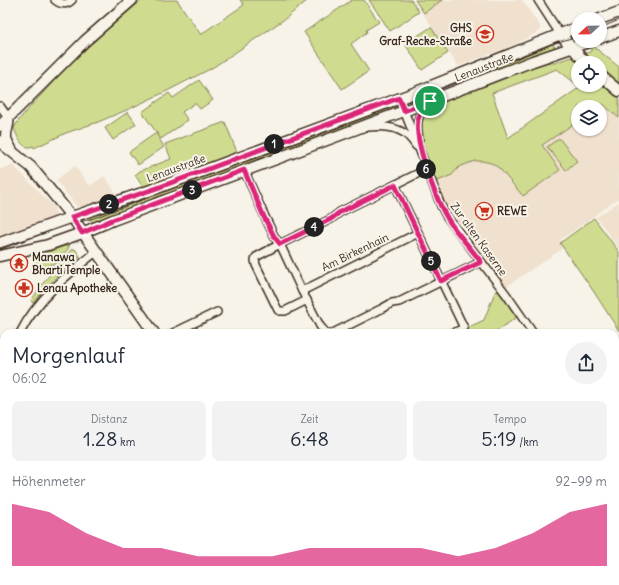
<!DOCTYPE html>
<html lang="de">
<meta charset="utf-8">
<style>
:root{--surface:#fff;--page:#f2f2f3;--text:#1f2937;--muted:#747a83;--accent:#db2777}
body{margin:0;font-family:Delius,sans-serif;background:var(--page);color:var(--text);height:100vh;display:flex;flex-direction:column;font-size:15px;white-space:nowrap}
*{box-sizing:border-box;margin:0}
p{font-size:13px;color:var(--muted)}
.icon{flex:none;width:22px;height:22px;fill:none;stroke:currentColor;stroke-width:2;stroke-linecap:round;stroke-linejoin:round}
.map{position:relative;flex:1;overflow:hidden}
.side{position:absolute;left:0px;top:329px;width:619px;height:256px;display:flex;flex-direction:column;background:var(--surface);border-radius:12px 12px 0 0;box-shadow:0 1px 3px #0004}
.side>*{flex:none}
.needle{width:26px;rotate:248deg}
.tools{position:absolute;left:571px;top:12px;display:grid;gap:8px}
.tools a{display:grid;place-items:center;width:36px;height:36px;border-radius:50%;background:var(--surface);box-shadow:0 1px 3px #0004;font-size:20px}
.pin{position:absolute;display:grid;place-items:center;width:34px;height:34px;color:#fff;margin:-17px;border:2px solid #fff;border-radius:50%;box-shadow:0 1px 4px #0007}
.km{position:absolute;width:20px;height:20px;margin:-10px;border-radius:50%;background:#222;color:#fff;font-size:11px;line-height:20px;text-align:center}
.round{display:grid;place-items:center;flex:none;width:42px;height:42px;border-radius:21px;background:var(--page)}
.headline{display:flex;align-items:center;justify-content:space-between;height:68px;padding:0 12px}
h1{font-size:22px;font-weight:600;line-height:30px}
.stats{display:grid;grid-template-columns:repeat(3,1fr);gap:6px;height:68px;padding:4px 12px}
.stats div{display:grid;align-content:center;border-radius:8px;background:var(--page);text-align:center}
.stats b{font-size:20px;font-weight:600}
.stats small{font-size:11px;font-weight:400}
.stats p{font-size:11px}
.chart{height:112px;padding:8px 12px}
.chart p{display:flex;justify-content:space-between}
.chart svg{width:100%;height:72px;margin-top:4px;fill:var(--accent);opacity:.7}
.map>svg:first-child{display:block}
.built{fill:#f0e0ce}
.green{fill:#cfdc8f;stroke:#858356;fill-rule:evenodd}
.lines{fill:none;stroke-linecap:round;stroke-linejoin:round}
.street-casing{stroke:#3b2a1e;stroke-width:10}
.secondary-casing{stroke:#3b2a1e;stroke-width:13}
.street{stroke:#f7f3e8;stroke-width:7}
.secondary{stroke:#f7f3e8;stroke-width:10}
.tram{stroke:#3b2a1e;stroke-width:1}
.route-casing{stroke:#fff;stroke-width:8}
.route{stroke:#db2777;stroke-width:5}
.labels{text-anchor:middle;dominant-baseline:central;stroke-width:4;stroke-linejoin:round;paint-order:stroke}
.poi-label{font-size:11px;font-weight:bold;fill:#3b2a1e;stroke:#f7f3e8;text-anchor:start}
.street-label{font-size:11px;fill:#3b2a1e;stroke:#f7f3e8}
</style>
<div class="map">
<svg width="619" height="585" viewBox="0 0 619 585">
<rect width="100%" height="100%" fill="#f7f3e8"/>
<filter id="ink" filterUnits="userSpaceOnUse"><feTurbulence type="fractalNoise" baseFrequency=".025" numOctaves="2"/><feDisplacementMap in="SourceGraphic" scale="8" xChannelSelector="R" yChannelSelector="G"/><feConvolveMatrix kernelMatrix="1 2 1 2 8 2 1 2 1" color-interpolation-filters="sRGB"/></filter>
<g filter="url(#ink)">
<!-- built -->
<g class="built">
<path d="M414 0H522L540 26V29L539 31 531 36 511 46 458 66Z"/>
<path d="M603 104 619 118V198L559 241 563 248 503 289 452 224 435 182 452 175 459 167 469 162 475 161H482L491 163 499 168 523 196 542 145 578 121V129H600V107H599Z"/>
<path d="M13 165 54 207 56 215 55 217 0 239V169Z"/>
<path d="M75 166 87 183 91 185 104 176 119 197 86 208 77 207 56 180Z"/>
<path d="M619 202V249L596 217Z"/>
</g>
<!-- green -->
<g class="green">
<path d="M142 0H177L201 35 207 30 244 5 240 0H308L286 18 242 48 212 68 167 91 129 109 98 122 66 133 34 148 33 146C22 151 17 136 14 128 21 115 33 104 43 93 73 59 107 29 142 0Z"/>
<path d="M352 0H364L379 22 366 30 367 32 351 44 369 71 342 89 304 32Z"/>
<path d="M369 0H411L419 12 390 31Z"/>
<path d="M415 0H442L424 13Z"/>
<path d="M431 27 448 53 422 70 405 44Z"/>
<path d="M552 41 555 49 459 88 456 81Z"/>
<path d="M593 46 619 67V118L603 104 599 107H578V121L542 145 560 170 523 196 499 168 491 163 482 161H475L469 163 459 167 452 175 435 182 429 167 421 139 419 122 428 105 544 62 555 63 562 60 590 52ZM578 63H600V85H578ZM557 69 580 87 508 138 492 93Z"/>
<path d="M199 80 213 100 200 109 195 103 182 112 188 120 161 139 142 112 169 93 173 98Z"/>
<path d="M394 103 397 111 94 225 89 217 122 205 144 196Z"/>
<path d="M128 112 136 124 113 140 105 128Z"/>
<path d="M225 122 237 152 143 187 135 175 140 171 171 159 165 144Z"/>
<path d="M156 133 164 147 138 165 129 152Z"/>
<path d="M559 138 577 161 566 170 547 147Z"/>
<path d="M594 218 619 252V331L594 292 560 243Z"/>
<path d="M70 244 68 249 54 265 52 264 42 267 40 263 35 264 31 255 51 251Z"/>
<path d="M73 249H75L80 256 56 277 33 303 31 301C43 282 57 265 73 249Z"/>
<path d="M498 291 517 317 494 333H456L484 320 495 292Z"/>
<path d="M439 581H481L471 585H432Z"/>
</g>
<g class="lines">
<defs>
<g id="street">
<path d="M55 0C61 5 67 5 72 0"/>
<path d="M538 0 560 34"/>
<path d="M399 98 420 151 441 206 447 217 506 294 533 333"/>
<path d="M0 106 8 117"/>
<path d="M368 127C382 126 397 126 408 136 411 139 414 143 416 146"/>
<path d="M419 139C416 122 417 116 428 103"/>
<path d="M244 170 265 217 275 238 280 244 302 291 320 326 325 332 327 333"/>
<path d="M395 185 464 328 453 333"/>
<path d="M302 291 418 233"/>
<path d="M307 300 285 311H280L278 310 256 265 255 260 256 257 280 244 331 219 340 212 427 169"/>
<path d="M20 333C38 298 66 276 96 252"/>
<path d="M173 333 217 312"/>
<path d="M333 333 381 309 392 303 399 302 481 262"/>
<path d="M0 382 4 372"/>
<path d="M615 480 619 488"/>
<path d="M615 559 619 557"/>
<path d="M552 585 562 581"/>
</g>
<g id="secondary">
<path d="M600 19 619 12"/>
<path d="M560 34 586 63"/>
<path d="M600 38 619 31"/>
<path d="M600 75 619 91"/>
<path d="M8 117C10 125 5 130 6 138 7 142 10 147 12 151"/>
<path d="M0 126 85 41 132 0"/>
<path d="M0 142 31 167 50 190 72 217 154 333"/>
<path d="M0 243 72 217 157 188 414 93 578 27"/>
<path d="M0 256 48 245 82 233 113 220 404 111 533 61 591 41"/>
<path d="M267 581 268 585"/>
</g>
</defs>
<!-- street casing -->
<use href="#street" class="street-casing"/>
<!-- secondary casing -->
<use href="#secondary" class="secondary-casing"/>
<!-- street -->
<use href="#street" class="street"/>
<!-- secondary -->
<use href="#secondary" class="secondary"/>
<!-- tram -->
<g class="tram">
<path d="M600 28 619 20"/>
<path d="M0 248 68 225 94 218 401 104 477 75 555 43 578 36"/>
</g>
</g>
</g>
<g class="lines" filter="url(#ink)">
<defs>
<path id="route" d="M399 98 404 111 430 101C426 106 421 110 419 116 411 136 437 202 449 221 458 235 471 248 481 262L441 281 395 185 340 212 331 219 280 244 275 238 264 217 244 170 112 220 82 233 72 217 157 188Z"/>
</defs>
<!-- route casing -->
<use href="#route" class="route-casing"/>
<!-- route -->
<use href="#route" class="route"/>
</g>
<!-- icons -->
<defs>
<symbol id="school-ring" viewBox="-11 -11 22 22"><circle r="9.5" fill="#f7f3e8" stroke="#c8321e" stroke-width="1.5"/><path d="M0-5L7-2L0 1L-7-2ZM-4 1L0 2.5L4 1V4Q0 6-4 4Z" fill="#c8321e"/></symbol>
<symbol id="supermarket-ring" viewBox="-11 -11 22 22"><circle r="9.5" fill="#f7f3e8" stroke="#c8321e" stroke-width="1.5"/><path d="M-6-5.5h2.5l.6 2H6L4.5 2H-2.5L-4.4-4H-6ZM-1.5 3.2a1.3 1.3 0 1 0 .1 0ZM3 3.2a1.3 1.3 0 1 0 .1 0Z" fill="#c8321e"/></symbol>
<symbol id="temple-ring" viewBox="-11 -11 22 22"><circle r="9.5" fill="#f7f3e8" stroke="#c8321e" stroke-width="1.5"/><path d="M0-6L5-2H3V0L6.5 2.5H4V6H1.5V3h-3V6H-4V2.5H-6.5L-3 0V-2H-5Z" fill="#c8321e"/></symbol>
<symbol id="pharmacy-ring" viewBox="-11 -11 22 22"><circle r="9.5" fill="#f7f3e8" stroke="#c8321e" stroke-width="1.5"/><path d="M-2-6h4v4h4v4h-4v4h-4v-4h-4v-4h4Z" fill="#c8321e"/></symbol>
</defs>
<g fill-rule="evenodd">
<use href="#school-ring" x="475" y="24" width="20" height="20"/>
<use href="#supermarket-ring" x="474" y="201" width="20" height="20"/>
<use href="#temple-ring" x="9" y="253" width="20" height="20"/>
<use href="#pharmacy-ring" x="14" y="278" width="20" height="20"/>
</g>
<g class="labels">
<!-- poi labels -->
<g class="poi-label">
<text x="472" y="28" text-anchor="end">GHS<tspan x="472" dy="13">Graf-Recke-Straße</tspan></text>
<text x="497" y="211">REWE</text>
<text x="32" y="257">Manawa<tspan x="32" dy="13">Bharti Temple</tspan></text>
<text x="37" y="288">Lenau Apotheke</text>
</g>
<!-- street labels -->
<g class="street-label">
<text transform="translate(484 67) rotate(-21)">Lenaustraße</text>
<text transform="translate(176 168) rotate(-20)">Lenaustraße</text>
<text transform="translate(479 239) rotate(54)">Zur alten Kaserne</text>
<text transform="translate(355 252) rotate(-26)">Am Birkenhain</text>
</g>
</g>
</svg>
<div class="tools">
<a><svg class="needle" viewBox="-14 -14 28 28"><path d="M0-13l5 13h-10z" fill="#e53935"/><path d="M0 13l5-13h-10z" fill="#747a83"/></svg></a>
<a><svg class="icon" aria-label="locate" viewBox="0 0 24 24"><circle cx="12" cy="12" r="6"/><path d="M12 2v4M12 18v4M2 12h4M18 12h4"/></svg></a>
<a><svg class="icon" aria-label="layers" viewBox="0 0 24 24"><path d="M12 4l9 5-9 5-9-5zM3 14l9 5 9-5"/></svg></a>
</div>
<div class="pin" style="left:430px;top:101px;background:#1e9e55"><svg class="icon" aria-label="arrive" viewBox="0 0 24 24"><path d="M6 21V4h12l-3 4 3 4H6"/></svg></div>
<b class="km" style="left:274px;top:144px">1</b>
<b class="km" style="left:109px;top:204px">2</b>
<b class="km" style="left:192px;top:190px">3</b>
<b class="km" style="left:314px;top:227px">4</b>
<b class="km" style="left:431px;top:261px">5</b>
<b class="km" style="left:426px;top:169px">6</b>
<section class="side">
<div class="headline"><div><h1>Morgenlauf</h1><p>06:02</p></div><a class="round"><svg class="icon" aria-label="share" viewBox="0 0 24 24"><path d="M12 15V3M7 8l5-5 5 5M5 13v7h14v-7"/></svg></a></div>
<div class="stats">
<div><p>Distanz</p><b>1.28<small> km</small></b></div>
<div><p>Zeit</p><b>6:48</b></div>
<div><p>Tempo</p><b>5:19<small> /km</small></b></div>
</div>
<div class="chart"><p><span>Höhenmeter</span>92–99 m</p>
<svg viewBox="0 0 160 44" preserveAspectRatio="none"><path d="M0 44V6L10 11L20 24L30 33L40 33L50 38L60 38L70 38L80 33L90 33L100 33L110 33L120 38L130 33L140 24L150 11L160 6V44z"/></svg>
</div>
</section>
</div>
